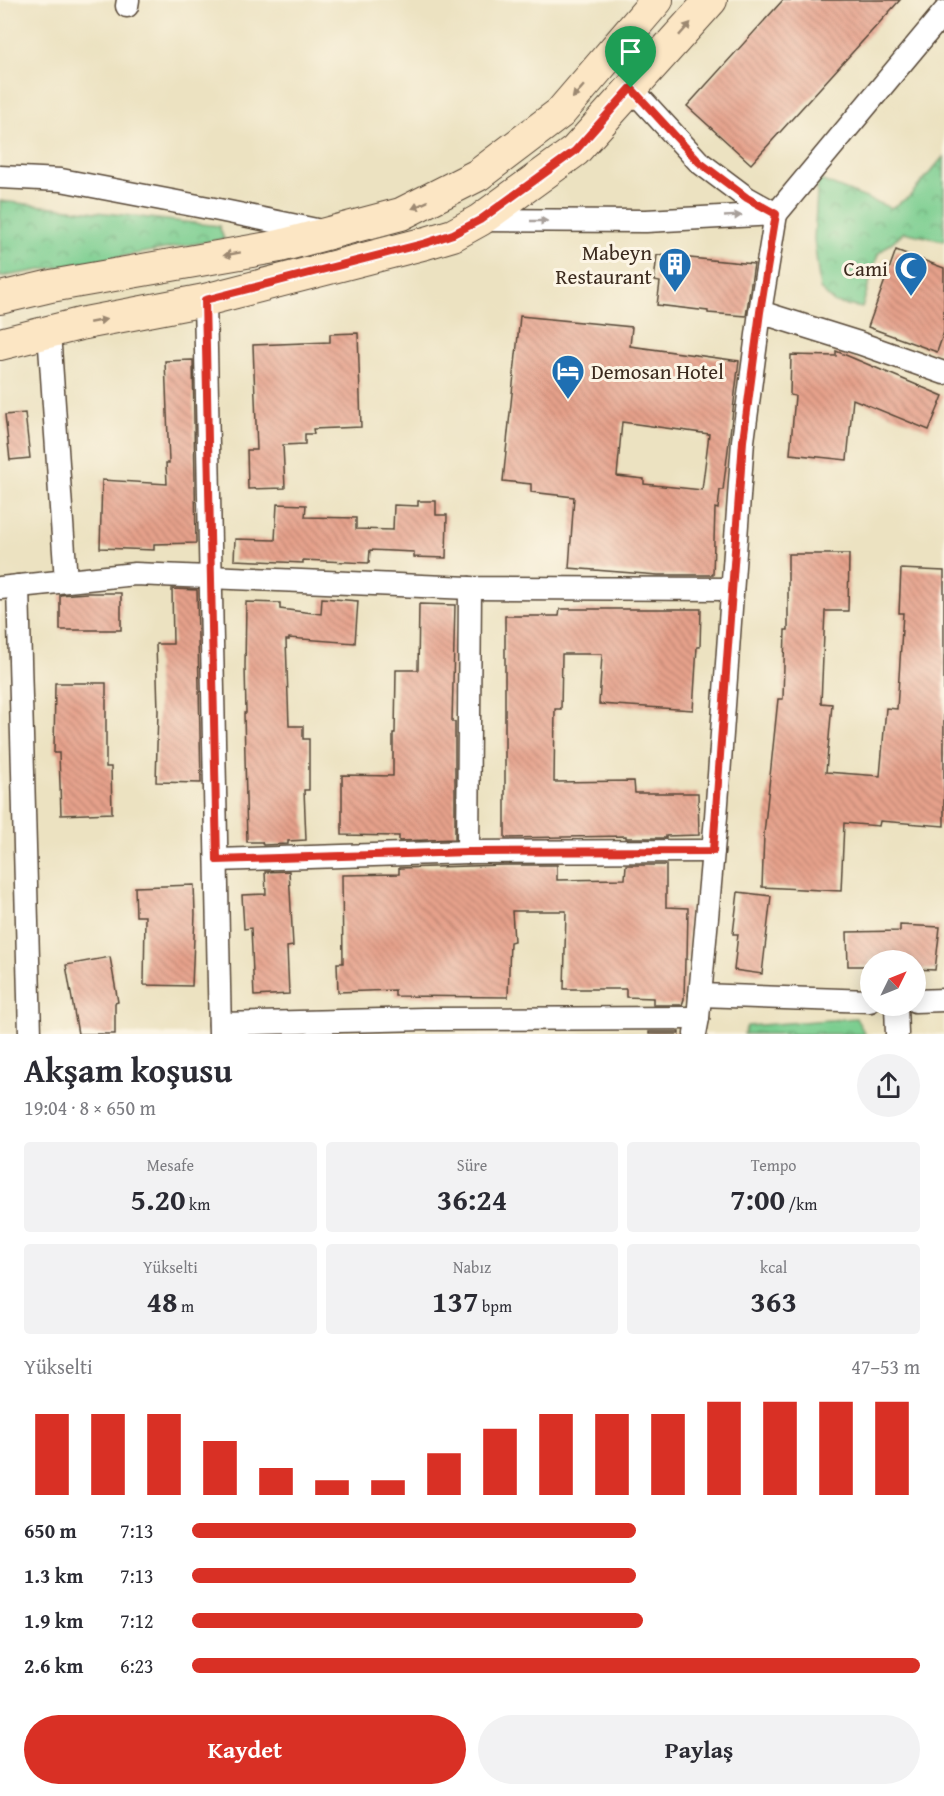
<!DOCTYPE html>
<html lang="tr">
<meta charset="utf-8">
<style>
:root{--surface:#fff;--page:#f2f2f3;--text:#2b2b33;--muted:#7c7c81;--accent:#d93025}
body{margin:0;font-family:"Gentium Book Plus",serif;background:var(--page);color:var(--text);height:100vh;display:flex;flex-direction:column;font-size:22px;white-space:nowrap}
*{box-sizing:border-box;margin:0}
p{font-size:20px;color:var(--muted)}
.icon{flex:none;width:33px;height:33px;fill:none;stroke:currentColor;stroke-width:2;stroke-linecap:round;stroke-linejoin:round}
.map{position:relative;height:1034px;overflow:hidden}
.drawer{display:flex;flex-direction:column;background:var(--surface);flex:1}
.drawer>*{flex:none}
.needle{width:39px;rotate:47deg}
.fabs{position:absolute;left:860px;top:950px;display:grid;gap:12px}
.fabs a{display:grid;place-items:center;width:66px;height:66px;border-radius:50%;background:var(--surface);box-shadow:0 3px 15px #0003;font-size:30px}
.pin{position:absolute;display:grid;place-items:center;width:51px;height:51px;color:#fff;margin:-62px -26px;border-radius:50% 50% 50% 0;rotate:-45deg;box-shadow:0 0 6px #0007}
.pin .icon{rotate:45deg}
.round{display:grid;place-items:center;flex:none;width:63px;height:63px;border-radius:32px;background:var(--page)}
.head{display:flex;align-items:center;justify-content:space-between;height:102px;padding:0 24px}
h1{font-size:33px;font-weight:800;line-height:45px}
.metrics{display:grid;grid-template-columns:repeat(3,1fr);gap:9px;height:102px;padding:6px 24px}
.metrics div{display:grid;align-content:center;border-radius:6px;background:var(--page);text-align:center}
.metrics b{font-size:30px;font-weight:800}
.metrics small{font-size:16px;font-weight:400}
.metrics p{font-size:16px}
.chart{height:168px;padding:12px 24px}
.chart p{display:flex;justify-content:space-between}
.chart svg{width:100%;height:108px;margin-top:6px;stroke:var(--accent);stroke-width:6}
.button{display:flex;gap:12px;margin-top:auto;padding:12px 24px}
.button a{flex:1;height:69px;border-radius:36px;background:var(--accent);color:#fff;font-size:24px;font-weight:800;line-height:69px;text-align:center}
.button a+a{background:var(--page);color:var(--text)}
ul{padding:0 24px;list-style:none;font-size:20px}
li{display:grid;grid-template-columns:96px 72px 1fr;align-items:center;height:45px}
li i{height:15px;border-radius:8px;background:var(--accent)}
.map>svg:first-child{display:block}
.park{fill:url(#park-crowns);stroke:#5c7c57;stroke-width:1.5}
.building{fill:url(#building-back-hatch);fill-rule:evenodd}
.lines{fill:none;stroke-linecap:round;stroke-linejoin:round}
.street-casing{stroke:#564636;stroke-width:25}
.secondary-casing{stroke:#564636;stroke-width:34}
.street{stroke:#fff;stroke-width:22}
.secondary{stroke:#fce6c4;stroke-width:32}
.oneway{fill:#9c8871}
.oneway2{fill:#a79f9a}
.route-casing{stroke:#fff;stroke-width:12}
.route{stroke:#d93025;stroke-width:8}
.labels{text-anchor:middle;dominant-baseline:central;stroke-width:6;stroke-linejoin:round;paint-order:stroke}
.poi-label{font-size:21px;fill:#3b2a1e;stroke:#fcf5e5;text-anchor:end}
</style>
<div class="map">
<svg width="944" height="1034" viewBox="0 0 944 1034">
<defs>
<pattern id="park-crowns" width="20" height="18" patternUnits="userSpaceOnUse" patternTransform="scale(1.5)"><rect width="20" height="18" fill="#7cce90"/><path d="M2 6a3 3 0 1 1 6 0M12 15a3 3 0 1 1 6 0" fill="none" stroke="#67a775"/></pattern>
<pattern id="building-back-hatch" width="6" height="6" patternUnits="userSpaceOnUse" patternTransform="scale(1.5)"><rect width="6" height="6" fill="#e6a18b"/><path d="M-1 5l2 2M0 0l6 6M5-1l2 2" fill="none" stroke="#bc8371"/></pattern>
</defs>
<rect width="100%" height="100%" fill="#fcf5e5"/>
<filter id="ink" filterUnits="userSpaceOnUse"><feTurbulence type="fractalNoise" baseFrequency=".0167" numOctaves="2"/><feDisplacementMap in="SourceGraphic" scale="12" xChannelSelector="R" yChannelSelector="G"/><feConvolveMatrix kernelMatrix="1 2 1 2 8 2 1 2 1" color-interpolation-filters="sRGB"/></filter>
<filter id="wash" filterUnits="userSpaceOnUse"><feTurbulence type="fractalNoise" baseFrequency=".008" numOctaves="4" result="noise"/><feDisplacementMap in="SourceGraphic" scale="24" xChannelSelector="R" yChannelSelector="G"/><feGaussianBlur stdDeviation="1.35" result="paint"/><feColorMatrix in="noise" values="0 0 0 0 0 0 0 0 0 0 0 0 0 0 0 0 0 1.4 0 .05"/><feComposite in="paint" operator="in"/></filter>
<g filter="url(#wash)">
<rect width="100%" height="100%" fill="#ece2c1"/>
<!-- park -->
<g class="park">
<path d="M944 156V241L904 232 878 254 862 308 835 303 820 289 814 239 818 179 891 208 909 197Z"/>
<path d="M0 201 219 226 224 239 0 277Z"/>
<path d="M856 1018 865 1034H744L747 1026Z"/>
</g>
<g id="blocks">
<!-- building -->
<g class="building">
<path d="M783 0H900L751 164 687 106Z"/>
<path d="M896 250 944 268V332L937 352 868 327Z"/>
<path d="M657 255 754 264 746 316 708 313V311L657 305 660 282 654 281Z"/>
<path d="M520 316 632 327 630 346 739 361 723 490H720L718 509 715 508 713 575H658L569 568 574 497 531 492V484L503 481ZM622 422 709 434 702 490 644 484V479L617 476Z"/>
<path d="M358 333 361 427 313 429 314 434H305V444L283 445 285 488 248 489 247 450H257L253 345 330 342V334Z"/>
<path d="M836 351 943 396 929 430 853 399 847 460 790 454 795 396 790 395 791 355 836 356Z"/>
<path d="M193 360 196 543 154 544V550L100 548 102 480 167 484 166 463H169L165 361Z"/>
<path d="M25 413 30 458 10 460 5 415Z"/>
<path d="M418 501H436V515H447L446 558 414 557V552L370 550 369 563 303 560V563L234 560 235 539 275 540 277 504 306 505 305 517 356 518V529L393 530 394 505 418 506Z"/>
<path d="M788 554H849L848 611H825L821 703 832 704 826 772 880 776 886 708 897 709 903 613H899L901 569 944 571V826L880 821 879 826 844 823 841 891 762 887 764 834 778 699H783L785 630H788Z"/>
<path d="M172 589 197 590 201 783 156 782 158 711 156 644H173Z"/>
<path d="M87 593H121V630H60V595Z"/>
<path d="M322 598 358 601 355 643 289 638V640H286L289 726H303V739H309V790H304L306 840 288 841V844L263 845 262 842H247L244 713H246L245 666 246 602 280 603V609L321 614Z"/>
<path d="M419 604 455 605 452 722H455V839L399 841V836L342 835V775L393 776V733H395L396 670H418Z"/>
<path d="M560 609H701L700 647H697L693 710 599 704 602 654H562L561 709H555L554 782 634 781 635 793H698L699 835 666 836V838H626V836L505 838V616H559Z"/>
<path d="M55 683H106V767H111L112 813 61 815 59 753H54Z"/>
<path d="M505 865H557V880L625 879 626 865H666V907L688 908 687 959H685L684 999 682 1005H653V998L626 997V989H564L566 911H512L514 941 510 942 508 997 395 996V990L338 992 337 963H343L342 875 399 874V868Z"/>
<path d="M289 871 293 946 287 947 289 994 254 996 251 928 244 929 242 895 266 894 265 872Z"/>
<path d="M194 885 195 914 192 986 144 985 145 916H136L135 887Z"/>
<path d="M738 892 771 896 762 974 734 970 738 934H733Z"/>
<path d="M900 925 940 927 935 970 915 969V960H870V966H848L847 932 900 931Z"/>
<path d="M110 957 118 1002 115 1003V1034H78L66 965Z"/>
<rect x="649" y="1032" width="30" height="2"/>
</g>
</g>
</g>
<g filter="url(#ink)">
<use href="#blocks" fill-opacity="0" stroke="#564636" stroke-width="1.5"/>
<g class="lines">
<defs>
<g id="street">
<path d="M127 6 128 0"/>
<path d="M631 88 699 162 747 198 776 214 760 312 743 441 716 817 698 1018 695 1034"/>
<path d="M0 177 61 180 214 209 326 232"/>
<path d="M480 220 646 221 776 214 944 12"/>
<path d="M205 300 220 1034"/>
<path d="M760 312 859 343 944 373"/>
<path d="M49 332 66 581"/>
<path d="M18 586 30 1034"/>
<path d="M0 588 135 574 470 588 732 589"/>
<path d="M468 852 470 588"/>
<path d="M217 860 468 852 713 851"/>
<path d="M700 995 870 1001"/>
<path d="M915 1001 944 1000"/>
<path d="M896 1005 897 1034"/>
<path d="M220 1024 424 1019 698 1018"/>
</g>
<g id="secondary">
<path d="M0 298 51 286 280 246 401 214 478 175 560 113 657 0"/>
<path d="M0 344 80 324 205 300 426 243 453 235 480 220 575 151 711 0"/>
</g>
</defs>
<!-- street casing -->
<use href="#street" class="street-casing"/>
<!-- secondary casing -->
<use href="#secondary" class="secondary-casing"/>
<!-- street -->
<use href="#street" class="street"/>
<!-- secondary -->
<use href="#secondary" class="secondary"/>
</g>
<!-- one-way arrows -->
<defs><path id="oneway-solid" d="M-6-.8H1V-3.2L6.5 0L1 3.2V.8H-6Z" transform="scale(1.5)"/></defs>
<g class="oneway">
<use href="#oneway-solid" transform="translate(685 29) rotate(-48)"/>
<use href="#oneway-solid" transform="translate(578 92) rotate(131)"/>
<use href="#oneway-solid" transform="translate(420 205) rotate(155)"/>
<use href="#oneway-solid" transform="translate(232 254) rotate(170)"/>
<use href="#oneway-solid" transform="translate(98 321) rotate(-11)"/>
</g>
<g class="oneway2">
<use href="#oneway-solid" transform="translate(733 216) rotate(-3)"/>
<use href="#oneway-solid" transform="translate(539 221)"/>
</g>
</g>
<g class="lines" filter="url(#ink)">
<defs>
<path id="route" d="M631 88 699 162 747 198 776 214 760 312 743 441 713 851 468 852 217 860 205 300 426 243 453 234 480 220 575 151Z"/>
</defs>
<!-- route casing -->
<use href="#route" class="route-casing"/>
<!-- route -->
<use href="#route" class="route"/>
</g>
<!-- icons -->
<defs>
<symbol id="building-pin" viewBox="-11 -11 22 30"><path d="M0 17L-7.5 6A9.5 9.5 0 1 1 7.5 6Z" fill="#1f6fb2" stroke="#fcf5e5"/><path d="M-4-6H4V6H1V3H-1V6H-4ZM-2.5-4.3h1.7v1.8h-1.7ZM.8-4.3h1.7v1.8H.8ZM-2.5-1h1.7V.8h-1.7ZM.8-1h1.7V.8H.8Z" fill="#fff"/></symbol>
<symbol id="mosque-pin" viewBox="-11 -11 22 30"><path d="M0 17L-7.5 6A9.5 9.5 0 1 1 7.5 6Z" fill="#1f6fb2" stroke="#fcf5e5"/><path d="M3.5-4.9A6 6 0 1 0 3.5 4.9A5 5 0 1 1 3.5-4.9Z" fill="#fff"/></symbol>
<symbol id="hotel-pin" viewBox="-11 -11 22 30"><path d="M0 17L-7.5 6A9.5 9.5 0 1 1 7.5 6Z" fill="#1f6fb2" stroke="#fcf5e5"/><path d="M-6-4.5h1.5V1H6V5H4.5V3h-9V5H-6ZM-4 0a1.8 1.8 0 1 1 3.6 0ZM.5 0V-2.5h3Q6-2.5 6 0Z" fill="#fff"/></symbol>
</defs>
<g fill-rule="evenodd">
<use href="#building-pin" x="656" y="245" width="38" height="52"/>
<use href="#mosque-pin" x="892" y="249" width="38" height="52"/>
<use href="#hotel-pin" x="549" y="352" width="38" height="52"/>
</g>
<g class="labels">
<!-- poi labels -->
<g class="poi-label">
<text x="652" y="252">Mabeyn<tspan x="652" dy="24">Restaurant</tspan></text>
<text x="888" y="268">Cami</text>
<text x="591" y="371" text-anchor="start">Demosan Hotel</text>
</g>
</g>
</svg>
<div class="fabs">
<a><svg class="needle" viewBox="-14 -14 28 28"><path d="M0-13l5 13h-10z" fill="#e53935"/><path d="M0 13l5-13h-10z" fill="#7c7c81"/></svg></a>
</div>
<div class="pin" style="left:631px;top:88px;background:#1e9e55"><svg class="icon" aria-label="arrive" viewBox="0 0 24 24"><path d="M6 21V4h12l-3 4 3 4H6"/></svg></div>
</div>
<section class="drawer">
<div class="head"><div><h1>Akşam koşusu</h1><p>19:04 · 8 × 650 m</p></div><a class="round"><svg class="icon" aria-label="share" viewBox="0 0 24 24"><path d="M12 15V3M7 8l5-5 5 5M5 13v7h14v-7"/></svg></a></div>
<div class="metrics">
<div><p>Mesafe</p><b>5.20<small> km</small></b></div>
<div><p>Süre</p><b>36:24</b></div>
<div><p>Tempo</p><b>7:00<small> /km</small></b></div>
</div>
<div class="metrics">
<div><p>Yükselti</p><b>48<small> m</small></b></div>
<div><p>Nabız</p><b>137<small> bpm</small></b></div>
<div><p>kcal</p><b>363</b></div>
</div>
<div class="chart"><p><span>Yükselti</span>47–53 m</p>
<svg viewBox="0 0 160 44" preserveAspectRatio="none"><path d="M5 44V11M15 44V11M25 44V11M35 44V22M45 44V33M55 44V38M65 44V38M75 44V27M85 44V17M95 44V11M105 44V11M115 44V11M125 44V6M135 44V6M145 44V6M155 44V6"/></svg>
</div>
<ul>
<li><b>650 m</b>7:13<i style="width:61%"></i></li>
<li><b>1.3 km</b>7:13<i style="width:61%"></i></li>
<li><b>1.9 km</b>7:12<i style="width:62%"></i></li>
<li><b>2.6 km</b>6:23<i style="width:100%"></i></li>
</ul>
<div class="button"><a>Kaydet</a><a>Paylaş</a></div>
</section>
